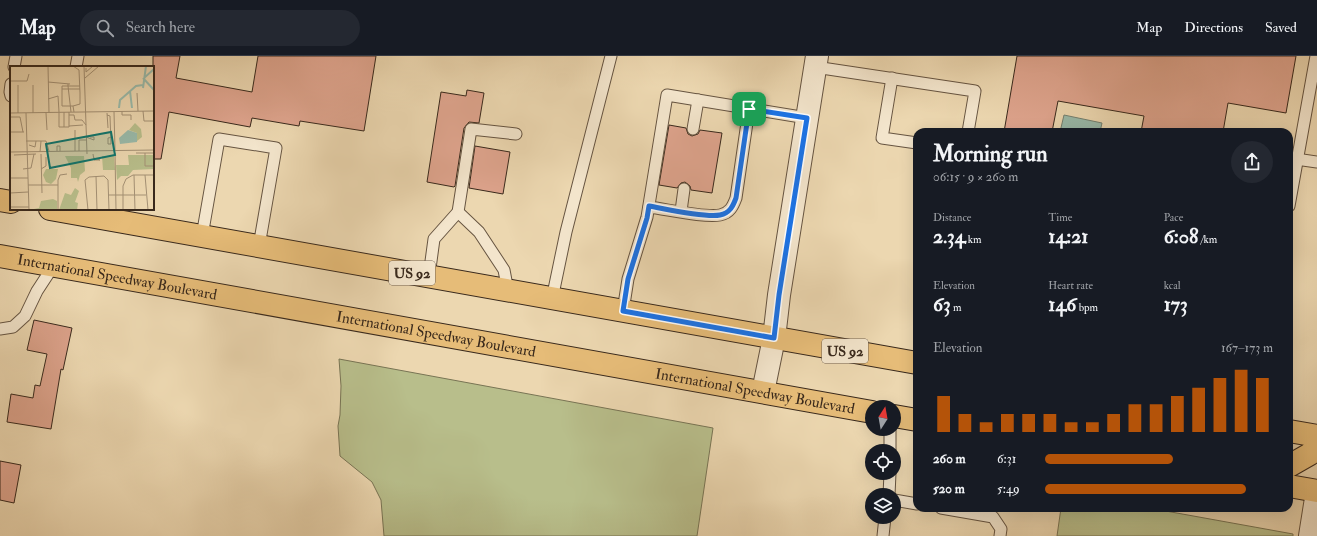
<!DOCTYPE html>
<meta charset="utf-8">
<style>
:root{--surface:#171b24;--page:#242831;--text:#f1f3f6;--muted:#9ea1a6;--line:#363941;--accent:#b45309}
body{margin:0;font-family:"IM FELL Double Pica",serif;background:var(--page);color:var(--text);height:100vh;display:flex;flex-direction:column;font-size:15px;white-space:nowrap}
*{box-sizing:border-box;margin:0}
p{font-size:13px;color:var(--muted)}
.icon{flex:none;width:22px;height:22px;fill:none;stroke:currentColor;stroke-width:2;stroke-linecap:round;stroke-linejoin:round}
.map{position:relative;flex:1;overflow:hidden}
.panel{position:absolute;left:913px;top:72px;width:380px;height:384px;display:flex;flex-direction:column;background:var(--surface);border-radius:12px;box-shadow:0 4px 16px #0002}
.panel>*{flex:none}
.needle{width:26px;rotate:11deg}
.fabs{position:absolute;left:865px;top:344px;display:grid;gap:8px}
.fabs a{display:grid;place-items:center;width:36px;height:36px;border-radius:50%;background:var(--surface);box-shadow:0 4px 16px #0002;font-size:20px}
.pin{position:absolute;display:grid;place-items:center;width:34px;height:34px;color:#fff;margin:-17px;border-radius:8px;box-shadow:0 2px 6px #0006}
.round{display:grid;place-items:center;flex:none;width:42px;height:42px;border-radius:21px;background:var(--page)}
.overview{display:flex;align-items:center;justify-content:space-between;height:68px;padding:0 20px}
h1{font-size:22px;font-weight:700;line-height:30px}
.stats{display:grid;grid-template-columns:repeat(3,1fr);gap:6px;height:68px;padding:4px 20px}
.stats div{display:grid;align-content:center}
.stats b{font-size:20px;font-weight:700}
.stats small{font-size:11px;font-weight:400}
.stats p{font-size:11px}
.chart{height:112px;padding:8px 20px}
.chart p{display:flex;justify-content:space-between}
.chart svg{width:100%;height:72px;margin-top:4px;stroke:var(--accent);stroke-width:6}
ul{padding:0 20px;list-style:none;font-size:13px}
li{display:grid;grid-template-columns:64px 48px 1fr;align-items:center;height:30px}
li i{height:10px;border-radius:5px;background:var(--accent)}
header{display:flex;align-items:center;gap:24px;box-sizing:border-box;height:56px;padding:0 20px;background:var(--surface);border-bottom:1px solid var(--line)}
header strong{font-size:19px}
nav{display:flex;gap:22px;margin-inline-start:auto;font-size:14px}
.search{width:280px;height:36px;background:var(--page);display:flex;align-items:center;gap:10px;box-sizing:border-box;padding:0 14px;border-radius:22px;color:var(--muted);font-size:15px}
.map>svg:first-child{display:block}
.green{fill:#b8be8b;stroke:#787454}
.water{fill:#99baaa;stroke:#738071}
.building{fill:#dda38c;stroke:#39291c}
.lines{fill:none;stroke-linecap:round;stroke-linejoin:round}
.service-casing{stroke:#665441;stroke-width:13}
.minor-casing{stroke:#665441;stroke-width:24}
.tertiary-casing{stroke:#665441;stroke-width:24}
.primary-casing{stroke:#39291c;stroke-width:24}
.service{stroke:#f3e5cc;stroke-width:11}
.minor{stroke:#f3e5cc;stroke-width:22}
.tertiary{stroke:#f3e5cc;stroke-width:22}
.primary{stroke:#e6bc78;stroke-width:22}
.route-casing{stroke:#fff;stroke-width:8}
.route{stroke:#1a73e8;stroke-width:5}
.labels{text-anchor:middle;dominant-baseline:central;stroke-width:3;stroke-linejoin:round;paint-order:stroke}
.shield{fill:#f3e5cc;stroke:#716151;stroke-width:1}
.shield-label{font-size:14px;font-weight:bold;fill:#39291c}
.street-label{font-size:15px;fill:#39291c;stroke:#f3e5cc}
.inset-river{fill:none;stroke:#99baaa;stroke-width:2}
.inset-road{fill:none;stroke:#a49175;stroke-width:1}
.view{fill:#0f766e;fill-opacity:0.15;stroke:#0f766e;stroke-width:2}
.inset-edge{fill:none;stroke:#39291c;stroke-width:2}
</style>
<header>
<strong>Map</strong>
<div class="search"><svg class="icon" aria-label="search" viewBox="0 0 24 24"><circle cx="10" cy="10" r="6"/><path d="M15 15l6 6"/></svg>Search here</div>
<nav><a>Map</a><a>Directions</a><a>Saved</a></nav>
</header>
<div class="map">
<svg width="1317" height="480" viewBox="0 0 1317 480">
<rect width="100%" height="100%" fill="#ecd7b0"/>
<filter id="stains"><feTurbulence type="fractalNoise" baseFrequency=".005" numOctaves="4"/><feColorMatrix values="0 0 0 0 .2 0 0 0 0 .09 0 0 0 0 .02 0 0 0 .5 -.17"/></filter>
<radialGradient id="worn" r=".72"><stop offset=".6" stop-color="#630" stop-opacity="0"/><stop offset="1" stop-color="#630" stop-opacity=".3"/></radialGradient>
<!-- green -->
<g class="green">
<path d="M339 303 713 372 697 480H384L381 444 372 426 340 400 338 370 340 359 341 330Z"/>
<path d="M1061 452H1149L1293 478V480H1057Z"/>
</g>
<!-- water -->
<path class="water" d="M1064 59 1102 67 1100 76H1060Z"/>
<!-- building -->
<g class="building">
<path d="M153 0H180L176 22 252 36 258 0H376L364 75 300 65 299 70 252 62 250 71 169 56 161 103H153Z"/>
<path d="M1017 0H1296L1286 57 1228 47 1223 76H1141L1144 60 1058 45 1052 76H1004Z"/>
<path d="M467 34 484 37 479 67 469 66 464 72 455 130 454 131 427 126 441 36 466 40Z"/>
<path d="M669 69 686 72 688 78 692 80 698 78 700 74 722 77 712 137 691 134 690 130 685 126 681 127 677 132 659 129Z"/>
<path d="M475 90 510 96 503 138 469 132Z"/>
<path d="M34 264 72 272 63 314 61 313 51 373 7 366 11 338 33 342 35 329 40 330 47 298 27 294Z"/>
<path d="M0 405 21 409 14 447 0 444Z"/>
</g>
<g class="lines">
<defs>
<g id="service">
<path d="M14 11 16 0"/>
<path d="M76 11 78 0"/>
<path d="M815 11 975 35 968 76"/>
<path d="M892 22 882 82 917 87"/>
<path d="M11 28 10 36 11 40"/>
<path d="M693 73 698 44"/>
<path d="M1289 102 1317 106"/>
<path d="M1289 150 1316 0"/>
<path d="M649 151C666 153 705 162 720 159 730 157 733 150 736 142L749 53"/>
<path d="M681 155 684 133"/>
<path d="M458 156 479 176 504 214 508 235"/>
<path d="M202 180 219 83 276 92 259 190"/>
<path d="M429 220 434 183 458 156 471 73 516 78"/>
<path d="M552 243 566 176 611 0"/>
<path d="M623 255 628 223 647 161 667 39 807 62"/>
<path d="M0 273 13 271 25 260 37 235 54 209"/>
<path d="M890 373V395"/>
<path d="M889 439 890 417"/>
<path d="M894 444 917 448"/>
<path d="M941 452 993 461 1001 473 1000 480"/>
<path d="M883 480 885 461"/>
</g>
<path id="minor" d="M1310 480 1317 436"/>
<path id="tertiary" d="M763 336 774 282 779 239 817 0"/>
<g id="primary">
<path d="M0 144 11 146"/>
<path d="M50 153 917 307"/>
<path id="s1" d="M0 200 872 356"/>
<path d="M894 360 917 364"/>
<path d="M1289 375 1317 380"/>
<path d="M1289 410 1310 398 1317 390"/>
<path d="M1289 430 1317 435"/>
</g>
</defs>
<!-- service casing -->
<use href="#service" class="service-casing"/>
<!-- minor casing -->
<use href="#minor" class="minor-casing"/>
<!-- tertiary casing -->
<use href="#tertiary" class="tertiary-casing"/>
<!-- primary casing -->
<use href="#primary" class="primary-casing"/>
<!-- service -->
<use href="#service" class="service"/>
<!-- minor -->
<use href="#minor" class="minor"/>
<!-- tertiary -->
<use href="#tertiary" class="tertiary"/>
<!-- primary -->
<use href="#primary" class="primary"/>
</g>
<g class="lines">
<defs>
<path id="route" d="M749 53 807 62 779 239 774 282 623 255 628 223 647 162 649 150C666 153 705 162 720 159 730 157 733 150 736 142Z"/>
</defs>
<!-- route casing -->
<use href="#route" class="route-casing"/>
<!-- route -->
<use href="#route" class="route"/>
</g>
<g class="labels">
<!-- shield labels -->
<g class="shield">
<rect x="389" y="205" width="46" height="24" rx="3"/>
<rect x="822" y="283" width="46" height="24" rx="3"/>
</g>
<g class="shield-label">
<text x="412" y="217">US 92</text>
<text x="845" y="295">US 92</text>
</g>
<!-- street labels -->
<g class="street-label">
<text stroke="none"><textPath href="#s1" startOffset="119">International Speedway Boulevard</textPath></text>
<text stroke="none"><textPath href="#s1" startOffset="443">International Speedway Boulevard</textPath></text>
<text stroke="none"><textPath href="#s1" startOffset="767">International Speedway Boulevard</textPath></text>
</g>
</g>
<!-- overview -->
<g transform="translate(10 10)">
<rect width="144" height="144" fill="#ecd7b0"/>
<path d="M125 57 131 63 132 71 127 75V67L119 64ZM118 89H144V103L123 104 118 110H111L107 114 106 99H119ZM55 90H74L75 105 70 109 68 116 67 112H61V102ZM92 90H104L105 104H93ZM36 103H48L46 113 41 118 36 116 33 109ZM65 122 69 125 65 136 68 137 67 144H49L55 127 61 129ZM43 133 47 135V144H19L29 142 31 135Z" fill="#b8be8b"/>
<path d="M118 64 127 67V76L110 78 109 72Z" fill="#99baaa"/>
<path class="inset-river" d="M133 12 144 24M134 12 144 3M133 22 136 0M120 25 122 42M109 42 110 34 126 20 133 19"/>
<path class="inset-road" d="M38 0 39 47M63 0 69 4 70 27V38L63 40 64 46M74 0 77 88M76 2V6L83 0M75 12 89 0M0 15H17L19 8M0 15V0M38 16 60 18M58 18V20H52V40H63M8 19V47M23 19V47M52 23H70M127 27 128 45M38 33 48 30 49 46M112 45V49H121V54M133 45 134 55H144M49 46V61H59V46M61 46 58 20H70M104 46 105 84M0 47 144 45M16 47 19 144M36 47 37 64M97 47 98 62M59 49H64L65 54H72L76 59M97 49 100 50 101 78M0 51H10L13 66M59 60 73 59M54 61V46M65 64V85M0 66H14M76 71 84 74V71H80M16 75H31L30 86M31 75H36L39 85M101 78H98V72L103 71M19 79 25 81 26 75M47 85V80H50V85M69 85V74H76M0 86 144 84M105 87 106 144M126 87H144M135 87V100H144M31 88 32 127M83 88 84 94H90L84 92M4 89 26 88M13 103 21 102 24 88M31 103 36 100V91M124 109 125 144M135 109 138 144M86 110 87 144M0 112H18M18 119H48M0 127 18 126M98 129H136M0 141H19M48 144V114L50 109 57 108M78 144 75 114 79 111 94 110 98 114 99 144M113 144V120L116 113 123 109H144"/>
<path class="view" d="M101 66 105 89 40 102 36 78Z"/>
<rect width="144" height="144" class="inset-edge"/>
</g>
<rect width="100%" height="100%" filter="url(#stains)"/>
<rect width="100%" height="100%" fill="url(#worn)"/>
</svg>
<div class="fabs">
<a><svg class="needle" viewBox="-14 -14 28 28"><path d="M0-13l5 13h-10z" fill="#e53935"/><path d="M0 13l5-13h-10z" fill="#9ea1a6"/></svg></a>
<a><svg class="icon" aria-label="locate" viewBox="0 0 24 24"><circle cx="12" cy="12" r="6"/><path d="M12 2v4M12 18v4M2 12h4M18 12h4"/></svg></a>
<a><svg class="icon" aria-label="layers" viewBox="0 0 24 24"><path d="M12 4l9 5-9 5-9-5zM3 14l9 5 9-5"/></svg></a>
</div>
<div class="pin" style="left:749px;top:53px;background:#1e9e55"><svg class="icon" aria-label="arrive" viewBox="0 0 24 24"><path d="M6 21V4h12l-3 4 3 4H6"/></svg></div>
<section class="panel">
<div class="overview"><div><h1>Morning run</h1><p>06:15 · 9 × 260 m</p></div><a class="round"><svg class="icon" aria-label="share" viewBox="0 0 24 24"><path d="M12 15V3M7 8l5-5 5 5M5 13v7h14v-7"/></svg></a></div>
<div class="stats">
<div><p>Distance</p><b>2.34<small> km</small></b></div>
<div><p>Time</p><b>14:21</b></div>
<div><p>Pace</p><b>6:08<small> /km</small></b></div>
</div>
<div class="stats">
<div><p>Elevation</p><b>63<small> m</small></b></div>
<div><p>Heart rate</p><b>146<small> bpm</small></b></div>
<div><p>kcal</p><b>173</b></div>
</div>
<div class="chart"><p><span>Elevation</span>167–173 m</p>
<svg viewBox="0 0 160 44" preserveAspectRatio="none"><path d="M5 44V22M15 44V33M25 44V38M35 44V33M45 44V33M55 44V33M65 44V38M75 44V38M85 44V33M95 44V27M105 44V27M115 44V22M125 44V17M135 44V11M145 44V6M155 44V11"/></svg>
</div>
<ul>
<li><b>260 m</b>6:31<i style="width:56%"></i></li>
<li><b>520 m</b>5:49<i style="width:88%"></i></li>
</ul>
</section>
</div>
